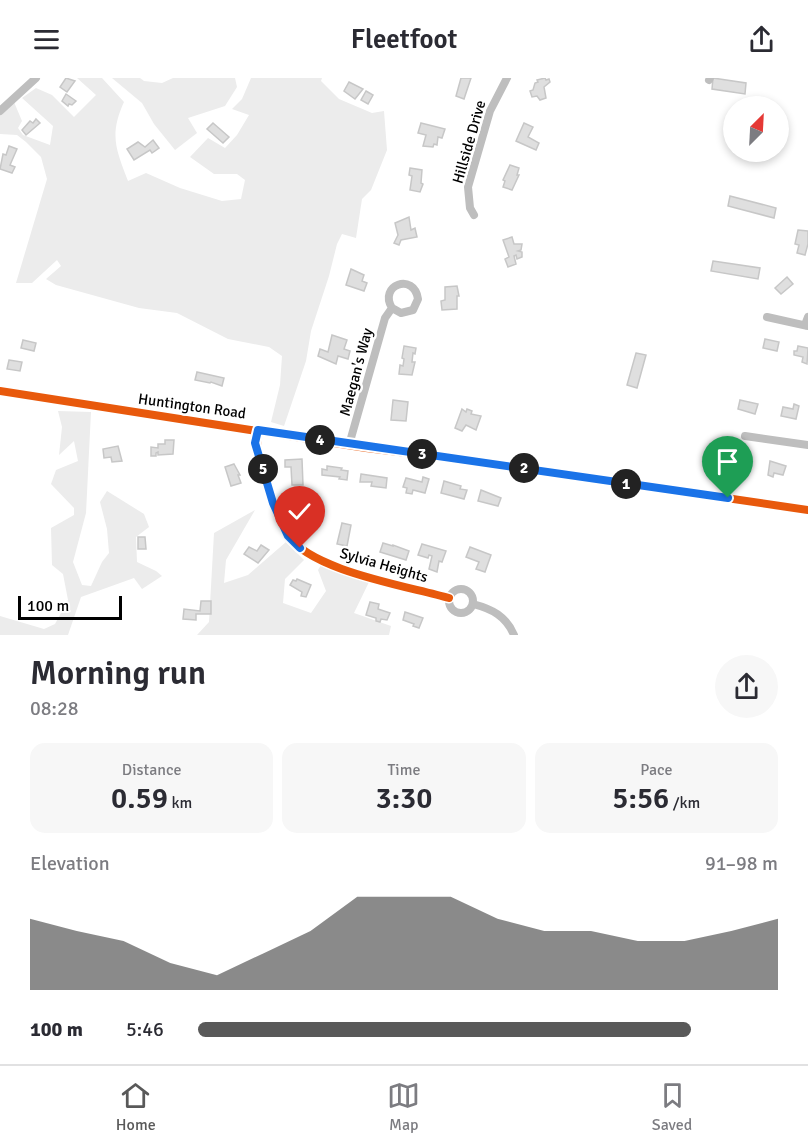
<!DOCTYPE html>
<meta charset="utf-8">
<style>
:root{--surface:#fff;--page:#f7f7f7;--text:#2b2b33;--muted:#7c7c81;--line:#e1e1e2;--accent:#595959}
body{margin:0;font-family:Signika,sans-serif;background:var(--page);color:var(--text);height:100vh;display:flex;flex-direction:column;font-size:22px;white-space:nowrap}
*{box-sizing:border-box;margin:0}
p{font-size:20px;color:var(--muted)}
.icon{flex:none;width:33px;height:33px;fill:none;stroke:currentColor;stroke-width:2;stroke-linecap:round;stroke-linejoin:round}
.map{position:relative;height:557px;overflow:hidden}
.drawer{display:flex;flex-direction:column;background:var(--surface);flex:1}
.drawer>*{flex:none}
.needle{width:39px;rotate:24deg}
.buttons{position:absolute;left:723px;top:18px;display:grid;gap:12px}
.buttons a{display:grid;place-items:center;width:66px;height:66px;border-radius:50%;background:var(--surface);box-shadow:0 3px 9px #0003;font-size:30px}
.scale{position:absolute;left:18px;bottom:15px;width:104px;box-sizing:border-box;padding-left:6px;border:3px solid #000;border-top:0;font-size:16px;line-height:21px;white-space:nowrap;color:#000;-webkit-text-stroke:4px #fff;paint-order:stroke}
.pin{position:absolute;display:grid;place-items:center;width:51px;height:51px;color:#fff;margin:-62px -26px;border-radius:50% 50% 50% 0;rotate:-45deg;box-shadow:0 0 6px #0007}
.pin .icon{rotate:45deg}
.km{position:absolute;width:30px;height:30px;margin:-15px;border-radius:50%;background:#222;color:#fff;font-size:16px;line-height:30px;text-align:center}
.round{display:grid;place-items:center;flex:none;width:63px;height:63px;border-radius:32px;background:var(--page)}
.summary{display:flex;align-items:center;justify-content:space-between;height:102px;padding:0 30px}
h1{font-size:33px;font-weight:600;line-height:45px}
.metrics{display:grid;grid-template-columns:repeat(3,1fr);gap:9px;height:102px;padding:6px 30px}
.metrics div{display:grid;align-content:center;border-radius:15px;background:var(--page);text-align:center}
.metrics b{font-size:30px;font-weight:600}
.metrics small{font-size:16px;font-weight:400}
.metrics p{font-size:16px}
.chart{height:168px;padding:12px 30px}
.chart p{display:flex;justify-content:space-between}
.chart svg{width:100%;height:108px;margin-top:6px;fill:var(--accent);opacity:.7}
ul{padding:0 30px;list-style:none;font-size:20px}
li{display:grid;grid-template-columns:96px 72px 1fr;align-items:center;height:45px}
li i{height:15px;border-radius:8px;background:var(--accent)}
header{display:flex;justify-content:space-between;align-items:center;height:78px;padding:0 30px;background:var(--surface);font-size:27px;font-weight:600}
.tab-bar{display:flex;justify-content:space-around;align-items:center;height:84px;border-top:2px solid var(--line);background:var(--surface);font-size:16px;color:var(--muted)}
.tab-bar a{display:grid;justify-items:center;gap:3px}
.tab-bar .active{color:var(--accent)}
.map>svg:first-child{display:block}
.green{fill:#ececec}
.building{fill:#dfdfdf;stroke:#c7c7c7;stroke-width:1.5}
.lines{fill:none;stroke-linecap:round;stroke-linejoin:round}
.minor{stroke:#bebebe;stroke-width:8}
.cycleway-casing{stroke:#fff;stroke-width:11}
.cycleway{stroke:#e8590c;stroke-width:8}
.route-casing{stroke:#fff;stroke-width:12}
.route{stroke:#1a73e8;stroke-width:8}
.labels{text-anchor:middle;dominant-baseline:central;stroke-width:5;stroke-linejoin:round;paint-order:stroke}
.street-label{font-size:15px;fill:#000;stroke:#fff}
</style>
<header><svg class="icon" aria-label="menu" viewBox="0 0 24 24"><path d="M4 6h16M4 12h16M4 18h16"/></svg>Fleetfoot<svg class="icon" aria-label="share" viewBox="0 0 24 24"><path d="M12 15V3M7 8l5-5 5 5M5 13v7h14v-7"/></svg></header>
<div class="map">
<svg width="808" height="557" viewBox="0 0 808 557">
<rect width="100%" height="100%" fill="#fff"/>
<!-- green -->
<g class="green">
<path d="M77 0H102L124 24C109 57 116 71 128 103L146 95 180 110 222 123 241 121 245 102 237 96H214L190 79 208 60 225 70 237 57 249 37 232 31 242 21 251 0H322L321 3 339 21 372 35 384 33 387 72 371 112 362 121 356 160 342 156 337 166 329 198 311 253 306 283 284 348 271 344 280 307 282 278 269 269 228 261 177 235 139 230 56 207 46 201 61 188 57 182 32 205H16L47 101 41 79 26 64 17 57 0 56V37L14 24 22 43 18 50 23 57 50 67 53 48 22 20 36 10 52 17 74 39 96 17Z"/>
<path d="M112 0H140L144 3 162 5 173 0H235L237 9 225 28 188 40 197 55 175 72 154 46 142 25Z"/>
<path d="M58 333 91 334 86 435 73 484 82 507 91 508 102 484 109 475 107 451 100 424 107 413 144 436 149 449 136 459 137 484 156 493 162 498 142 511 134 500 81 519 68 557H0V538L44 551 55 546 68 522 63 496 52 487 51 450 74 437V430L51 406 56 392 78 383 74 363 59 377 62 349Z"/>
<path d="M255 432 226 482 224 505 248 497 286 464 304 482 285 501 283 525 311 535 326 513 318 492 321 487 369 504 354 535 391 548 389 557H197L209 544 214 455Z"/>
</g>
<!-- building -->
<g class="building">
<path d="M66 0 75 3 67 14 60 9Z"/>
<path d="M461 0H471L464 21 456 18Z"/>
<path d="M545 0 546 2 549 1 550 4 544 9 546 20 540 22 537 18 532 19 530 13 533 12 535 5 538 4 537 2Z"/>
<path d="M713 0 746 5 745 16 712 11Z"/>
<path d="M349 4 363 11 355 21 344 13Z"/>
<path d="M366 13 373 17 368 26 361 22Z"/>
<path d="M66 16 76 23 72 27 69 26 68 28 62 23Z"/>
<path d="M36 41 40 45 26 57 22 52 30 43 33 45Z"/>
<path d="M213 45 229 59 223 65 207 51Z"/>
<path d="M421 45 445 51 442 60 438 59 437 67 434 66 433 69 423 68 426 57 418 55Z"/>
<path d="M524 45 533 49 528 59 539 65 536 72 516 63Z"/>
<path d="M153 62 159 70 152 75 150 72 134 82 127 71 138 64 145 69Z"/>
<path d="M9 68 17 71 10 87 15 89 12 95 0 91 3 76 6 77Z"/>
<path d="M510 87 519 90 517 97H519L512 112 503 109 505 103 503 102Z"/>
<path d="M410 90 422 92 421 105 423 106 420 114 410 112 412 98 409 97Z"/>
<path d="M730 118 776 130 774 140 728 128Z"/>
<path d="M409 139 411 152 415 150 417 159 401 162 399 167 394 165 398 157 395 145Z"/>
<path d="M798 152 808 153V166L805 177 797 175 799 167 795 166Z"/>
<path d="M512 159 514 166H522L521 172 518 173 522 174V179L517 181 516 177 514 178 516 186 508 189 505 181 509 179 503 162Z"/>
<path d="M713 183 760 190 758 201 711 193Z"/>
<path d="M351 191 364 197 362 203 367 205 364 213 346 207Z"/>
<path d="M787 199 793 206 781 216 775 210Z"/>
<path d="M457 208 459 218H457V231L442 232 441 223 445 222V209Z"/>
<path d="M332 257 347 262 344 271 350 273 348 281 338 278 336 286 318 278 320 271 328 274Z"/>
<path d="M765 261 779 264 777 273 763 270Z"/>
<path d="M23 262 36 265 34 273 21 270Z"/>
<path d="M404 268 416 270 415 276 413 275 412 284H415L412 297 399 296 400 287 403 288 404 281 402 280Z"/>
<path d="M798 268 808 270 807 286 802 284 803 279 794 277V273H797Z"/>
<path d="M636 275 646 277 637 310 627 307Z"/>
<path d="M9 282 22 284 20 293 7 291Z"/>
<path d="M197 294 224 300 222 308 211 304 210 305 195 302Z"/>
<path d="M393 322 408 324 406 343 391 342Z"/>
<path d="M740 322 758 326 755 336 738 331Z"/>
<path d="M794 326 799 328 796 341 781 338 783 329 793 331Z"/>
<path d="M462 331 466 334 467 331 472 333 471 336 481 338 476 352 466 347 462 353 455 350Z"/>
<path d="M165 362H174L173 376 158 377V374L156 375V378H151V369L158 370V366H165Z"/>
<path d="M118 368 122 383 112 384 111 379 104 380 103 371Z"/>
<path d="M302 381 303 407H292L291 389H285V382Z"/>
<path d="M770 383 786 388 783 397 774 395 773 399 768 397Z"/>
<path d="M730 385 747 390 745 398 727 396Z"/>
<path d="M234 386 240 397H238L241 405 231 408 225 389Z"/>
<path d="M327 388 342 390 341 392 348 393 347 402 339 401 340 399 322 397V391L327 392Z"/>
<path d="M361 396 387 400 386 410 371 408 372 404H360Z"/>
<path d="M423 399 429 401 425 415 413 412 412 416 406 415 407 410 403 409 406 400 422 404Z"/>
<path d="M444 403 461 408 460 411 467 412 464 421 441 415Z"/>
<path d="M481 412 501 420 498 428 478 423Z"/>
<path d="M342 445 351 447 347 468 337 466Z"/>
<path d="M138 459H145L146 471H138Z"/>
<path d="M383 465 393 468V467L409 473 406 482 380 474Z"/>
<path d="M422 466 446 473 442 484 439 483 437 494 429 491 432 478 429 477 428 480 418 477Z"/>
<path d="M261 467 269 472 258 485 244 476 249 469 257 473Z"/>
<path d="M470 469 491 477 485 494 476 491 479 484 466 479Z"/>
<path d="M297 501 311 507 306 519 301 518 302 514 290 507 293 502 296 503Z"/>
<path d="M201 523H211V536H196V542L183 541 184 531 200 533Z"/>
<path d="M370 524 379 526 378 531 390 535 387 542 381 541 380 544 376 543V540L366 537Z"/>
<path d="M405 534 423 540 419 550 413 548 414 546 403 542Z"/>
</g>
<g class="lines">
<!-- minor -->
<g class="minor">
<path d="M709 2 710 0"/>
<path d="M0 33 36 0"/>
<path d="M474 137 470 130 468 109 490 33 507 0"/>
<path d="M767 239 808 248"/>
<path d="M805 247 808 239"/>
<path d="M0 313 366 370 473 383 808 432"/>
<path d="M258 352C254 372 263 391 269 410 274 425 279 443 288 457 311 493 408 508 449 520"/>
<path d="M745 358 808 367"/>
<path d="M349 367 385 240 392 230C378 207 414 194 418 221L413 232 401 235 392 230"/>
<circle cx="461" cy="523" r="12"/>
<path d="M473 526C492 531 506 538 514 557"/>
</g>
<defs>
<g id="cycleway">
<path d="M0 313 366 370 473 383 808 432"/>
<path d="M258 352C254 372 263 391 269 410 274 425 279 443 288 457 311 493 408 508 449 520"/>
</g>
</defs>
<!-- cycleway casing -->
<use href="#cycleway" class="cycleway-casing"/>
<!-- cycleway -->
<use href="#cycleway" class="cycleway"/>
</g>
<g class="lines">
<defs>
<path id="route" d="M300 470 288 458 273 425 255 365 258 352C414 376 571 397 728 420"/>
</defs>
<!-- route casing -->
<use href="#route" class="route-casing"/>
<!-- route -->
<use href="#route" class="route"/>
</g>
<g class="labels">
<!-- street labels -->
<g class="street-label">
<text transform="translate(469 64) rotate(-74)">Hillside Drive</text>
<text transform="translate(356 294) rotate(-75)">Maegan's Way</text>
<text transform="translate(192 328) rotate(8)">Huntington Road</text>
<text transform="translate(384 487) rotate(16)">Sylvia Heights</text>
</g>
</g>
</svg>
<div class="buttons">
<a><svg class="needle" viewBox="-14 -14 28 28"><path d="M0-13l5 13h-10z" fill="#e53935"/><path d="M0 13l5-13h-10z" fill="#7c7c81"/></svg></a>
</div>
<div class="scale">100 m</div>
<div class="pin" style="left:728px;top:420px;background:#1e9e55"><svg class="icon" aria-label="arrive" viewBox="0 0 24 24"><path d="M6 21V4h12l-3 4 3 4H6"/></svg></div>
<div class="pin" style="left:300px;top:470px;background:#d93025"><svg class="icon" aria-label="check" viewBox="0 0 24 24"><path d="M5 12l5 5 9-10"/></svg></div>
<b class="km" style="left:626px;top:406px">1</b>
<b class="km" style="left:524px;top:390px">2</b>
<b class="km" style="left:422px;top:376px">3</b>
<b class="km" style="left:320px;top:362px">4</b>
<b class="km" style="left:263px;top:391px">5</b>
</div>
<section class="drawer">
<div class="summary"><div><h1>Morning run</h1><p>08:28</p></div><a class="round"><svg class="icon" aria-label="share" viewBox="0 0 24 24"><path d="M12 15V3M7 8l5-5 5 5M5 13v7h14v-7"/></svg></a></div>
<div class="metrics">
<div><p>Distance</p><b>0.59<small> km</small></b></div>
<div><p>Time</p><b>3:30</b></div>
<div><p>Pace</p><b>5:56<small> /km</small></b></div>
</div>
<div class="chart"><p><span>Elevation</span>91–98 m</p>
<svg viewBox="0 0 160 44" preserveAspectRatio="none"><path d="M0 44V15L10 20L20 24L30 33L40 38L50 29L60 20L70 6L80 6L90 6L100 15L110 20L120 20L130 24L140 24L150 20L160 15V44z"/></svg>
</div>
<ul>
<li><b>100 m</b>5:46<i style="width:85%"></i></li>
</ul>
</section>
<nav class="tab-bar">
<a class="active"><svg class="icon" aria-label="home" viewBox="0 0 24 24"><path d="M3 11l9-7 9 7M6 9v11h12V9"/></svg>Home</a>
<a><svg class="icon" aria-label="map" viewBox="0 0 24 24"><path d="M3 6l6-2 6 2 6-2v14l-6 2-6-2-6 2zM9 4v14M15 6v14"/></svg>Map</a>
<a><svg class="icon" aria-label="saved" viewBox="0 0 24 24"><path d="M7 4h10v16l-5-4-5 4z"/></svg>Saved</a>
</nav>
